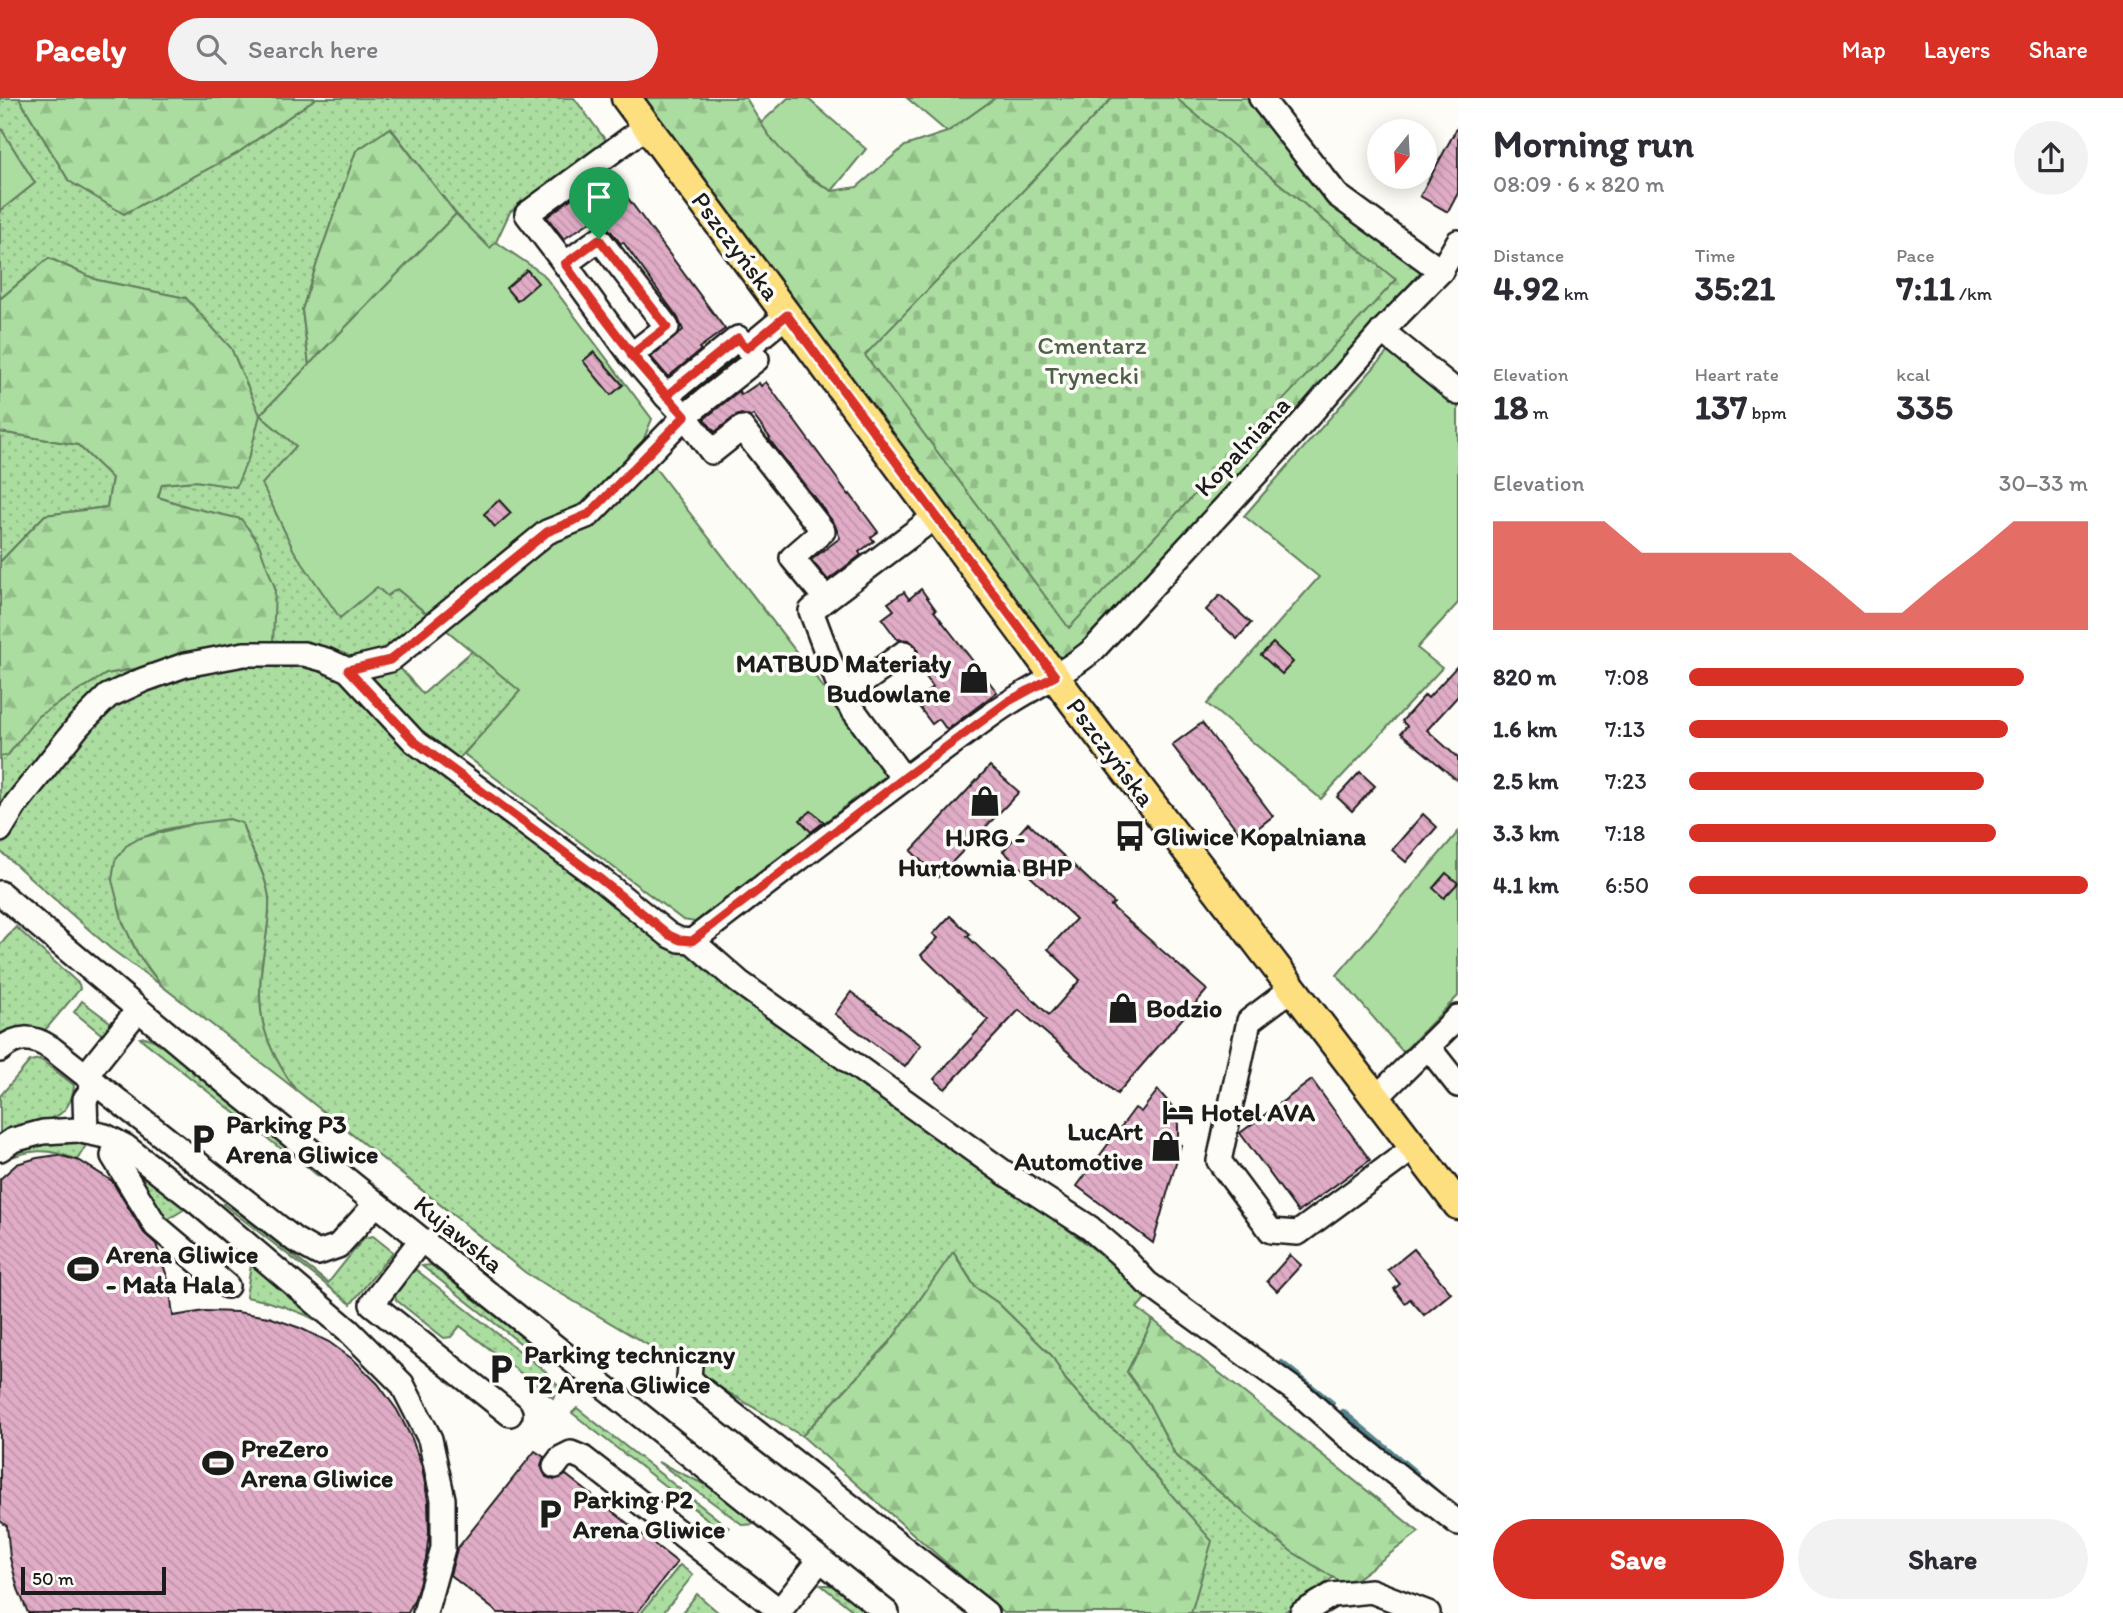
<!DOCTYPE html>
<meta charset="utf-8">
<style>
:root{--surface:#fff;--page:#f2f2f3;--text:#2b2b33;--muted:#7c7c81;--accent:#d93025}
body{margin:0;font-family:Itim,sans-serif;background:var(--page);color:var(--text);height:100vh;display:flex;flex-direction:column;font-size:26px;white-space:nowrap}
*{box-sizing:border-box;margin:0}
p{font-size:23px;color:var(--muted)}
.icon{flex:none;width:38px;height:38px;fill:none;stroke:currentColor;stroke-width:2;stroke-linecap:round;stroke-linejoin:round}
.map{position:relative;flex:1;overflow:hidden}
.side{display:flex;flex-direction:column;background:var(--surface);width:665px}
.side>*{flex:none}
.needle{width:46px;rotate:198deg}
.tools{position:absolute;left:1367px;top:21px;display:grid;gap:14px}
.tools a{display:grid;place-items:center;width:70px;height:70px;border-radius:50%;background:var(--surface);box-shadow:0 4px 18px #0003;font-size:35px}
.scale{position:absolute;left:21px;bottom:18px;width:145px;box-sizing:border-box;padding-left:7px;border:4px solid #1c1c1c;border-top:0;font-size:19px;line-height:24px;white-space:nowrap;color:#1c1c1c;-webkit-text-stroke:5px #fdfcf7;paint-order:stroke}
.pin{position:absolute;display:grid;place-items:center;width:60px;height:60px;color:#fff;margin:-72px -30px;border-radius:50% 50% 50% 0;rotate:-45deg;box-shadow:0 0 7px #0007}
.pin .icon{rotate:45deg}
.round{display:grid;place-items:center;flex:none;width:74px;height:74px;border-radius:37px;background:var(--page)}
.headline{display:flex;align-items:center;justify-content:space-between;height:119px;padding:0 35px}
h1{font-size:38px;font-weight:700;line-height:52px}
.figures{display:grid;grid-template-columns:repeat(3,1fr);gap:10px;height:119px;padding:7px 35px}
.figures div{display:grid;align-content:center}
.figures b{font-size:35px;font-weight:700}
.figures small{font-size:19px;font-weight:400}
.figures p{font-size:19px}
.chart{height:196px;padding:14px 35px}
.chart p{display:flex;justify-content:space-between}
.chart svg{width:100%;height:126px;margin-top:7px;fill:var(--accent);opacity:.7}
.cta{display:flex;gap:14px;margin-top:auto;padding:14px 35px}
.cta a{flex:1;height:80px;border-radius:42px;background:var(--accent);color:#fff;font-size:28px;font-weight:700;line-height:80px;text-align:center}
.cta a+a{background:var(--page);color:var(--text)}
ul{padding:0 35px;list-style:none;font-size:23px}
li{display:grid;grid-template-columns:112px 84px 1fr;align-items:center;height:52px}
li i{height:18px;border-radius:9px;background:var(--accent)}
header{display:flex;align-items:center;gap:42px;box-sizing:border-box;height:98px;padding:0 35px;background:var(--accent);color:#fff}
header strong{font-size:33px}
nav{display:flex;gap:38px;margin-inline-start:auto;font-size:24px}
.search{width:490px;height:63px;background:var(--page);display:flex;align-items:center;gap:18px;box-sizing:border-box;padding:0 24px;border-radius:38px;color:var(--muted);font-size:26px}
main{display:flex;flex:1;min-height:0}
.map>svg:first-child{display:block}
.grass{fill:url(#grass-dots);stroke:#637c5e;stroke-width:2}
.forest{fill:url(#forest-firs);stroke:#637c5e;stroke-width:2}
.cemetery{fill:url(#cemetery-stones);stroke:#637c5e;stroke-width:2}
.green{fill:#aadd9f;stroke:#637c5e;stroke-width:2}
.lines{fill:none;stroke-linecap:round;stroke-linejoin:round}
.stream{stroke:#54838c;stroke-width:6}
.building{fill:url(#building-back-hatch);stroke:#1c1c1c;stroke-width:2}
.minor-casing{stroke:#1c1c1c;stroke-width:28}
.major-casing{stroke:#1c1c1c;stroke-width:33}
.minor{stroke:#fdfcf7;stroke-width:23}
.major{stroke:#fedf80;stroke-width:28}
.route-casing{stroke:#fff;stroke-width:14}
.route{stroke:#d93025;stroke-width:9}
.labels{text-anchor:middle;dominant-baseline:central;stroke-width:7;stroke-linejoin:round;paint-order:stroke}
.street-label{font-size:26px;fill:#1c1c1c;stroke:#fdfcf7}
.park-label{font-size:26px;fill:#4e604a;stroke:#fdfcf7}
.poi-label{font-size:26px;font-weight:bold;fill:#1c1c1c;stroke:#fdfcf7;text-anchor:start}
</style>
<header>
<strong>Pacely</strong>
<div class="search"><svg class="icon" aria-label="search" viewBox="0 0 24 24"><circle cx="10" cy="10" r="6"/><path d="M15 15l6 6"/></svg>Search here</div>
<nav><a>Map</a><a>Layers</a><a>Share</a></nav>
</header>
<main>
<div class="map">
<svg width="1458" height="1515" viewBox="0 0 1458 1515">
<defs>
<pattern id="grass-dots" width="8" height="8" patternUnits="userSpaceOnUse" patternTransform="scale(1.75)"><rect width="8" height="8" fill="#aadd9f"/><path d="M2 2h.1M6 6h.1" fill="none" stroke="#92bd88" stroke-width="1.8" stroke-linecap="round"/></pattern>
<pattern id="forest-firs" width="22" height="20" patternUnits="userSpaceOnUse" patternTransform="scale(1.75)"><rect width="22" height="20" fill="#aadd9f"/><path d="M5 1l3.5 6h-7zM16 11l3.5 6h-7z" fill="#92bd88"/></pattern>
<pattern id="cemetery-stones" width="16" height="16" patternUnits="userSpaceOnUse" patternTransform="scale(1.75)"><rect width="16" height="16" fill="#aadd9f"/><path d="M2 7V4a2 2 0 0 1 4 0v3zM10 15v-3a2 2 0 0 1 4 0v3z" fill="#92bd88"/></pattern>
<pattern id="building-back-hatch" width="6" height="6" patternUnits="userSpaceOnUse" patternTransform="scale(1.75)"><rect width="6" height="6" fill="#e0acc6"/><path d="M-1 5l2 2M0 0l6 6M5-1l2 2" fill="none" stroke="#c093aa"/></pattern>
</defs>
<rect width="100%" height="100%" fill="#fdfcf7"/>
<filter id="ink" filterUnits="userSpaceOnUse"><feTurbulence type="fractalNoise" baseFrequency=".0143" numOctaves="2"/><feDisplacementMap in="SourceGraphic" scale="14" xChannelSelector="R" yChannelSelector="G"/><feConvolveMatrix kernelMatrix="1 2 1 2 8 2 1 2 1" color-interpolation-filters="sRGB"/></filter>
<g filter="url(#ink)">
<!-- grass -->
<g class="grass">
<path d="M0 0H19L69 83 236 56 316 0H574L607 44 510 114 496 144 490 151 456 116 391 30 356 53 318 162 302 212 309 267 260 317 296 348 377 489 397 491 429 518 386 554 423 596 472 553 521 593 445 676 1003 1083 1151 1194 1137 1210 1153 1222 1127 1274 1147 1302 1176 1358 1291 1453 1334 1479 1283 1515H1191L1211 1443 1148 1370 1129 1344 1102 1323 1065 1281 1052 1258 998 1205 975 1189 954 1154 890 1244 802 1338 526 1175 295 991C265 948 255 918 262 865 265 844 270 822 269 801 266 774 249 750 242 725 196 726 146 724 115 763 118 796 121 827 138 856 144 867 154 877 162 888L111 851 0 753V658H7L38 618 106 576 273 546 189 409 158 399 162 386 195 383 236 388 186 200 97 182 49 160 0 201V113L35 85 0 29Z"/>
<path d="M0 334 78 347 112 380 107 409 45 417 0 464Z"/>
<path d="M16 829 79 886 80 891 41 937 0 943V847Z"/>
<path d="M82 903 114 927 106 940 74 914Z"/>
<path d="M145 939 165 946 322 1078 317 1077 293 1057 277 1048 140 940Z"/>
<path d="M40 961 74 987C70 1031 31 1021 0 1037V998L30 963Z"/>
<path d="M42 1041 88 1044 77 1062C49 1049 27 1051 0 1064V1058Z"/>
<path d="M127 1060 327 1225 324 1226C298 1212 275 1204 246 1199L251 1167 185 1111 162 1125Z"/>
<path d="M225 1104 328 1185 364 1140 373 1138 393 1154 351 1206 223 1106Z"/>
<path d="M431 1167 528 1244 548 1267 422 1168Z"/>
<path d="M415 1171 545 1273 559 1289 553 1300 460 1228 451 1239 444 1240 396 1202 395 1197Z"/>
<path d="M577 1310 729 1430 725 1435 572 1315Z"/>
<path d="M658 1364 714 1391 758 1426 743 1427Z"/>
<path d="M680 1467 693 1477 663 1515H641Z"/>
<path d="M821 1487H835L867 1515H856Z"/>
<path d="M697 1496 719 1515H682Z"/>
</g>
<!-- forest -->
<g class="forest">
<path d="M19 0H316L236 56 124 116 69 83Z"/>
<path d="M626 0H746L768 36 808 79 832 93 857 89 905 48 947 34 995 0H1261L1286 29 1423 171 1288 325 1061 567Z"/>
<path d="M390 30 456 116 309 267 302 212 318 162 356 53Z"/>
<path d="M49 160 97 182 186 200 231 250 260 317 250 356 236 389 195 383 162 386 158 399 189 409 241 421 258 444 275 490 273 546 106 576 38 618 7 658H0V464L45 417 107 409 112 380 78 347 0 334V201Z"/>
<path d="M229 721 242 725C249 751 266 774 269 801 270 822 265 845 262 865 255 918 265 948 295 991L162 888 138 856 123 825 112 782 115 763 126 748 140 740 192 726Z"/>
<path d="M953 1154 975 1189 998 1205 1052 1258 1065 1281 1102 1323 1129 1344 1148 1370 1212 1443 1191 1515H1003L802 1338 890 1244Z"/>
<path d="M1153 1222 1419 1434 1347 1488 1291 1453 1176 1358 1147 1302 1127 1274Z"/>
</g>
<!-- cemetery -->
<path class="cemetery" d="M1112 0H1176L1396 182 1069 530 865 257Z"/>
<!-- green -->
<g class="green">
<path d="M788 0H807L866 51 832 93C804 76 778 54 761 25Z"/>
<path d="M907 0H995L947 34Z"/>
<path d="M0 29 35 85 0 113Z"/>
<path d="M456 116 490 150 496 144 543 176 652 321 640 350 886 671 885 678 695 824 683 822 464 656 520 593 397 491 387 498 377 489 340 520 294 453 262 386 296 348 260 317Z"/>
<path d="M1391 250 1458 305V505L1417 550 1442 570 1321 701 1207 606 1319 479 1244 418Z"/>
<path d="M1458 734V898L1403 954 1337 877Z"/>
</g>
<g class="lines">
<!-- stream -->
<g class="stream">
<path d="M1282 1265 1332 1305"/>
<path d="M1343 1314 1416 1375"/>
<path d="M1424 1383 1437 1395"/>
</g>
</g>
<!-- building -->
<g class="building">
<path d="M1458 28V95L1448 114 1420 98Z"/>
<path d="M613 80 725 231 699 250 701 252 668 279 651 259 683 232 678 220 623 144 621 146 599 118 564 141 547 119 581 93 586 100Z"/>
<path d="M527 172 538 185 517 203 506 190Z"/>
<path d="M594 254 623 287 611 297 583 263Z"/>
<path d="M766 284 849 397 850 396 878 434 871 439 874 443 859 454 861 457 828 482 811 462 840 440 834 425 769 341 770 340 753 317 750 319 741 316 734 319 715 334 704 321 739 293 741 297 759 285 761 288Z"/>
<path d="M499 402 511 415 495 429 484 416Z"/>
<path d="M921 491 936 512 934 513 997 594 947 632 939 621 932 626 920 610 927 605 921 598 933 589 915 563 918 554 916 548 909 542 897 541 882 521 894 512 888 505 904 494 909 501Z"/>
<path d="M1220 497 1251 525 1237 541 1206 512Z"/>
<path d="M1273 545 1293 564 1282 576 1261 557Z"/>
<path d="M1458 567V598L1427 632 1458 660V683L1401 635 1407 628 1402 623 1425 597 1428 600Z"/>
<path d="M1202 625 1273 718 1244 741 1172 647Z"/>
<path d="M990 668 1019 694 938 779 911 753Z"/>
<path d="M1360 674 1375 688 1352 713 1337 699Z"/>
<path d="M811 713 824 724 811 734 800 722Z"/>
<path d="M1423 716 1437 729 1406 764 1392 752Z"/>
<path d="M1028 725 1114 805 1111 808 1207 892 1117 996 1019 912 945 991 934 981 988 922 921 857 938 840 933 836 950 818 970 836 967 838 1049 917 1080 882 1048 851 1076 821 1003 753Z"/>
<path d="M1446 775 1458 785 1444 800 1433 790Z"/>
<path d="M851 894 921 947 905 969 835 916Z"/>
<path d="M1312 982 1370 1062 1298 1114 1240 1035Z"/>
<path d="M1158 992 1175 1012 1178 1027V1046L1181 1047 1153 1145 1077 1088 1135 1010 1141 1014Z"/>
<path d="M58 1057 80 1063 112 1083 144 1135 156 1146 169 1184 173 1218 205 1213 237 1214 269 1219 300 1230 329 1244 355 1263 378 1286 397 1312 412 1341 422 1369 428 1403 429 1435 426 1461 415 1500 408 1515H28L18 1491 10 1460 7 1428 0 1423V1081L17 1066 37 1060Z"/>
<path d="M1414 1151 1451 1195 1424 1217 1410 1201 1405 1205 1394 1191 1400 1186 1388 1172Z"/>
<path d="M1290 1157 1301 1167 1277 1193 1267 1183Z"/>
<path d="M535 1353 544 1359 541 1367 546 1379 554 1382 566 1377 677 1464 637 1515H498L450 1477 457 1451Z"/>
</g>
<g class="lines">
<defs>
<g id="minor">
<path d="M1261 0 1337 97 1441 173"/>
<path d="M647 28 527 116 565 166 599 141 667 229 631 257 666 298"/>
<path d="M565 166 631 257"/>
<path d="M1382 233 1458 295"/>
<path d="M738 240 757 261 685 318 666 298Z"/>
<path d="M747 250 787 217"/>
<path d="M826 501 811 513 843 598 903 680"/>
<path d="M348 572 390 562 547 434 589 417 685 318 712 354 742 330 823 433 792 460 826 501 936 418"/>
<path d="M843 598 904 555"/>
<path d="M0 732 16 706 79 627 108 598 143 582 185 567 244 556H304L326 562 348 572 414 643 599 780 669 837 680 842 692 843C791 767 890 690 991 617 1024 592 1063 578 1094 551L1290 339 1386 229 1441 173 1458 144"/>
<path d="M0 795 231 989 887 1515"/>
<path d="M692 843 739 884 1005 1075 1090 1130 1120 1156 1147 1185 1300 1296 1345 1336 1458 1425"/>
<path d="M1294 889 1249 923 1219 1063 1271 1133 1298 1135 1415 1049"/>
<path d="M1429 950 1458 987"/>
<path d="M0 952C18 937 32 938 51 950L295 1142 318 1155 338 1148 376 1106"/>
<path d="M86 977 138 912"/>
<path d="M1377 999 1458 919"/>
<path d="M86 1034 85 1001 96 986"/>
<path d="M116 1044 113 1058 156 1128 227 1188"/>
<path d="M0 1051 13 1042 43 1034 78 1032 105 1038 126 1049 198 1105 348 1232 402 1286 430 1341 443 1401V1450L425 1515"/>
<path d="M421 1142 372 1206 510 1316"/>
<path d="M690 1267 689 1280 695 1286 986 1515"/>
<path d="M555 1368 561 1360 571 1355 583 1360 780 1513"/>
<path d="M778 1515 820 1462"/>
<path d="M1302 1515 1332 1497 1371 1493 1428 1515"/>
</g>
<path id="major" d="M626 0 1075 606 1458 1107"/>
</defs>
<!-- minor casing -->
<use href="#minor" class="minor-casing"/>
<!-- major casing -->
<use href="#major" class="major-casing"/>
<!-- minor -->
<use href="#minor" class="minor"/>
<!-- major -->
<use href="#major" class="major"/>
</g>
</g>
<g class="lines" filter="url(#ink)">
<defs>
<path id="route" d="M599 141 565 166C603 219 640 269 685 318L589 416 547 434 390 562 348 572 414 643 599 780 669 837 680 842 692 843 904 680 1009 603 1055 578 787 217 747 250 738 240 666 298 631 257 667 229 599 141"/>
</defs>
<!-- route casing -->
<use href="#route" class="route-casing"/>
<!-- route -->
<use href="#route" class="route"/>
</g>
<!-- icons -->
<defs>
<symbol id="shop-bare" viewBox="-9 -9 18 18"><path d="M-5-2.5h2.3a2.7 3.5 0 0 1 5.4 0H5L5.5 6h-11ZM-1.5-2.5h3a1.5 2.3 0 0 0-3 0Z" fill="#1c1c1c" stroke="#fdfcf7" stroke-width="2.5" paint-order="stroke"/></symbol>
<symbol id="bus-bare" viewBox="-9 -9 18 18"><path d="M-5-6H5V4H4V6H2V4H-2V6H-4V4H-5ZM-3.5-4V0h7V-4ZM-3.5 1.2v1.5H-2V1.2ZM2 1.2v1.5H3.5V1.2Z" fill="#1c1c1c" stroke="#fdfcf7" stroke-width="2.5" paint-order="stroke"/></symbol>
<symbol id="hotel-bare" viewBox="-9 -9 18 18"><path d="M-6-4.5h1.5V1H6V5H4.5V3h-9V5H-6ZM-4 0a1.8 1.8 0 1 1 3.6 0ZM.5 0V-2.5h3Q6-2.5 6 0Z" fill="#1c1c1c" stroke="#fdfcf7" stroke-width="2.5" paint-order="stroke"/></symbol>
<symbol id="parking-bare" viewBox="-9 -9 18 18"><path d="M-3.5-5.5H1a3.5 3.5 0 0 1 0 7H-1V5.5H-3.5ZM-1-3.4V-.6H.8a1.4 1.4 0 0 0 0-2.8Z" fill="#1c1c1c" stroke="#fdfcf7" stroke-width="2.5" paint-order="stroke"/></symbol>
<symbol id="stadium-bare" viewBox="-9 -9 18 18"><path d="M0-5a6.5 5 0 1 0 0 10a6.5 5 0 1 0 0-10ZM-3.5-1.8h7v3.6h-7Z" fill="#1c1c1c" stroke="#fdfcf7" stroke-width="2.5" paint-order="stroke"/></symbol>
</defs>
<g fill-rule="evenodd">
<use href="#shop-bare" x="952" y="558" width="44" height="44"/>
<use href="#shop-bare" x="963" y="681" width="44" height="44"/>
<use href="#bus-bare" x="1108" y="716" width="44" height="44"/>
<use href="#shop-bare" x="1101" y="888" width="44" height="44"/>
<use href="#hotel-bare" x="1156" y="992" width="44" height="44"/>
<use href="#parking-bare" x="181" y="1019" width="44" height="44"/>
<use href="#shop-bare" x="1144" y="1026" width="44" height="44"/>
<use href="#stadium-bare" x="61" y="1149" width="44" height="44"/>
<use href="#parking-bare" x="479" y="1249" width="44" height="44"/>
<use href="#stadium-bare" x="196" y="1343" width="44" height="44"/>
<use href="#parking-bare" x="528" y="1394" width="44" height="44"/>
</g>
<g class="labels">
<!-- street labels -->
<g class="street-label">
<text transform="translate(736 148) rotate(53)">Pszczyńska</text>
<text transform="translate(1242 348) rotate(-47)">Kopalniana</text>
<text transform="translate(1111 654) rotate(53)">Pszczyńska</text>
<text transform="translate(459 1136) rotate(39)">Kujawska</text>
</g>
<!-- park labels -->
<g class="park-label">
<text x="1092" y="247">Cmentarz<tspan x="1092" dy="30">Trynecki</tspan></text>
</g>
<!-- poi labels -->
<g class="poi-label">
<text x="951" y="565" text-anchor="end">MATBUD Materiały<tspan x="951" dy="30">Budowlane</tspan></text>
<text x="1153" y="738">Gliwice Kopalniana</text>
<text x="985" y="739" text-anchor="middle">HJRG -<tspan x="985" dy="30">Hurtownia BHP</tspan></text>
<text x="1146" y="910">Bodzio</text>
<text x="1201" y="1014">Hotel AVA</text>
<text x="226" y="1026">Parking P3<tspan x="226" dy="30">Arena Gliwice</tspan></text>
<text x="1143" y="1033" text-anchor="end">LucArt<tspan x="1143" dy="30">Automotive</tspan></text>
<text x="106" y="1156">Arena Gliwice<tspan x="106" dy="30">- Mała Hala</tspan></text>
<text x="524" y="1256">Parking techniczny<tspan x="524" dy="30">T2 Arena Gliwice</tspan></text>
<text x="241" y="1350">PreZero<tspan x="241" dy="30">Arena Gliwice</tspan></text>
<text x="573" y="1401">Parking P2<tspan x="573" dy="30">Arena Gliwice</tspan></text>
</g>
</g>
</svg>
<div class="tools">
<a><svg class="needle" viewBox="-14 -14 28 28"><path d="M0-13l5 13h-10z" fill="#e53935"/><path d="M0 13l5-13h-10z" fill="#7c7c81"/></svg></a>
</div>
<div class="scale">50 m</div>
<div class="pin" style="left:599px;top:141px;background:#1e9e55"><svg class="icon" aria-label="arrive" viewBox="0 0 24 24"><path d="M6 21V4h12l-3 4 3 4H6"/></svg></div>
</div>
<section class="side">
<div class="headline"><div><h1>Morning run</h1><p>08:09 · 6 × 820 m</p></div><a class="round"><svg class="icon" aria-label="share" viewBox="0 0 24 24"><path d="M12 15V3M7 8l5-5 5 5M5 13v7h14v-7"/></svg></a></div>
<div class="figures">
<div><p>Distance</p><b>4.92<small> km</small></b></div>
<div><p>Time</p><b>35:21</b></div>
<div><p>Pace</p><b>7:11<small> /km</small></b></div>
</div>
<div class="figures">
<div><p>Elevation</p><b>18<small> m</small></b></div>
<div><p>Heart rate</p><b>137<small> bpm</small></b></div>
<div><p>kcal</p><b>335</b></div>
</div>
<div class="chart"><p><span>Elevation</span>30–33 m</p>
<svg viewBox="0 0 160 44" preserveAspectRatio="none"><path d="M0 44V6L10 6L20 6L30 6L40 17L50 17L60 17L70 17L80 17L90 27L100 38L110 38L120 27L130 17L140 6L150 6L160 6V44z"/></svg>
</div>
<ul>
<li><b>820 m</b>7:08<i style="width:84%"></i></li>
<li><b>1.6 km</b>7:13<i style="width:80%"></i></li>
<li><b>2.5 km</b>7:23<i style="width:74%"></i></li>
<li><b>3.3 km</b>7:18<i style="width:77%"></i></li>
<li><b>4.1 km</b>6:50<i style="width:100%"></i></li>
</ul>
<div class="cta"><a>Save</a><a>Share</a></div>
</section>
</main>
